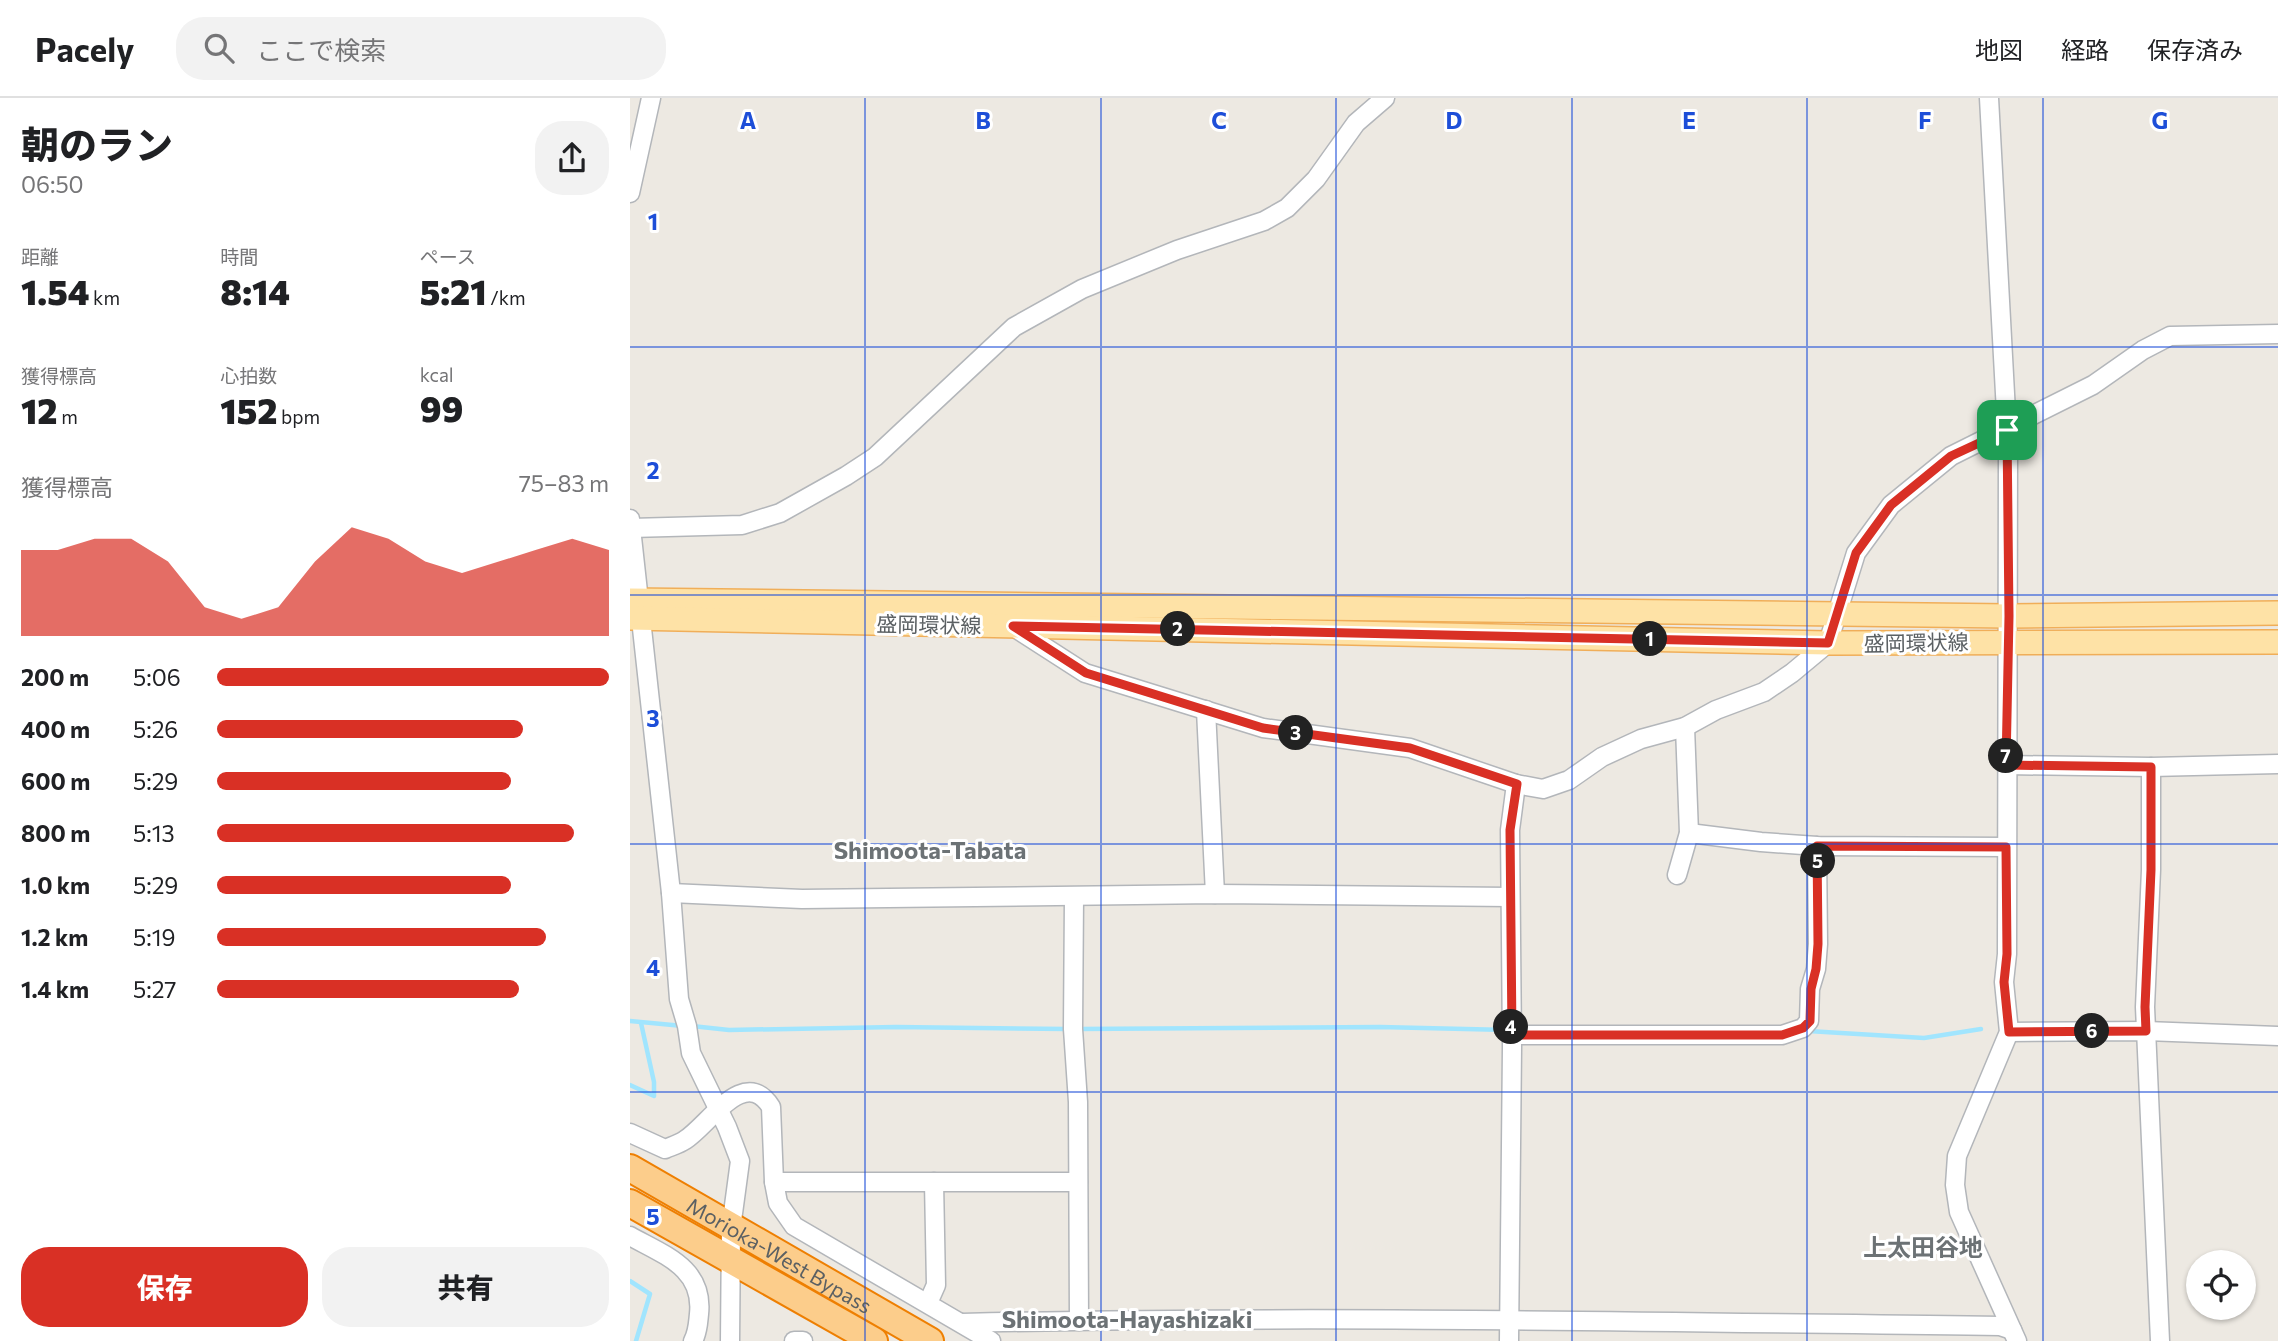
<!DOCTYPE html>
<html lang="ja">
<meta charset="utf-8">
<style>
:root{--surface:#fff;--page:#f2f2f2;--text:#202124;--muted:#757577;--line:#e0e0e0;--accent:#d93025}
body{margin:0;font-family:Commissioner,"Noto Sans JP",sans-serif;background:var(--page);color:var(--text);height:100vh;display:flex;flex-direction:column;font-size:26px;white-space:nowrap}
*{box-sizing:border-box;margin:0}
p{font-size:23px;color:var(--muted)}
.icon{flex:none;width:38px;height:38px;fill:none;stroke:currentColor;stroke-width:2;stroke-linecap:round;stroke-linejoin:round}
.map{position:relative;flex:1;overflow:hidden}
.panel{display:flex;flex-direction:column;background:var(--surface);width:630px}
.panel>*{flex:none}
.buttons{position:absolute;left:1556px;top:1152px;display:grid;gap:14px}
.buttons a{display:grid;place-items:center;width:70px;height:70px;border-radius:50%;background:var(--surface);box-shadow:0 2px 5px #0004;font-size:35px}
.pin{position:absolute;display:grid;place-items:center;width:60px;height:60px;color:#fff;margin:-30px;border-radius:14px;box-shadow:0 4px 10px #0006}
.km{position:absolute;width:35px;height:35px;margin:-18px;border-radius:50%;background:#222;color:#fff;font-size:19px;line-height:35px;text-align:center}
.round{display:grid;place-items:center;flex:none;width:74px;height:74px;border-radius:28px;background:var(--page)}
.head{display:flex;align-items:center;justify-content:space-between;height:119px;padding:0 21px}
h1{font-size:38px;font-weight:800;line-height:52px}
.stats{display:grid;grid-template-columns:repeat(3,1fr);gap:10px;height:119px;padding:7px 21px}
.stats div{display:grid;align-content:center}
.stats b{font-size:35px;font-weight:800}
.stats small{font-size:19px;font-weight:400}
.stats p{font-size:19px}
.chart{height:196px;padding:14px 21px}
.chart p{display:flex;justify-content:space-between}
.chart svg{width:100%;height:126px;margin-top:7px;fill:var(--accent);opacity:.7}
.primary-button{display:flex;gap:14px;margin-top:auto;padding:14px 21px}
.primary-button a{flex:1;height:80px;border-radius:28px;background:var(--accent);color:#fff;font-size:28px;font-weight:800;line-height:80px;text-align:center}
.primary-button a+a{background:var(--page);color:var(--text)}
ul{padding:0 21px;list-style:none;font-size:23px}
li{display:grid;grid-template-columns:112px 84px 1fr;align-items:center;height:52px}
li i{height:18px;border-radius:9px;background:var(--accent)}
header{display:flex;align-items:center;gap:42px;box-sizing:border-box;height:98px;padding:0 35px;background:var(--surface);border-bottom:2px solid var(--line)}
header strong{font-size:33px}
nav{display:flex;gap:38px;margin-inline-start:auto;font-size:24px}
.search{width:490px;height:63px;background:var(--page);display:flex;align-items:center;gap:18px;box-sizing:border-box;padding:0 24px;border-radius:28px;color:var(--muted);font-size:26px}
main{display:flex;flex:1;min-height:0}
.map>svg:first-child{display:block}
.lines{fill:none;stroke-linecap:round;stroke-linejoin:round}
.stream{stroke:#a1e5fe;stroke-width:4.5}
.minor-casing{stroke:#b3b6ba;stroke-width:21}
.major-casing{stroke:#f0ae59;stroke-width:26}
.highway-casing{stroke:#ee7f02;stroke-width:30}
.minor{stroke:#fff;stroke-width:18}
.major{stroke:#fee2a6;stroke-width:23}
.highway{stroke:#fccd8b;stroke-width:26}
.route-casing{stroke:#fff;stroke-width:14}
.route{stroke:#d93025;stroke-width:9}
.grid{fill:none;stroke:#1d4ed8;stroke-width:2;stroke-opacity:0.55}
.labels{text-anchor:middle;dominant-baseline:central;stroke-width:6;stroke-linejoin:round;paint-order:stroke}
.street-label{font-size:21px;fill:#5b6063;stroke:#fff}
.quarter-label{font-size:24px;font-weight:bold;fill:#6c7275;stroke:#fff}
.grid-label{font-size:23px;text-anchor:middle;font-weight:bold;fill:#1d4ed8;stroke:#fff;stroke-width:6;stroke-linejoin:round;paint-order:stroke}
</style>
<header>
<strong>Pacely</strong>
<div class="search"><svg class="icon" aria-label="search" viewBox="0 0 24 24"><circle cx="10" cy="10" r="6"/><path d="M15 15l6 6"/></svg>ここで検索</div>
<nav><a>地図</a><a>経路</a><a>保存済み</a></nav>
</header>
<main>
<section class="panel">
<div class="head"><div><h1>朝のラン</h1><p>06:50</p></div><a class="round"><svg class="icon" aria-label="share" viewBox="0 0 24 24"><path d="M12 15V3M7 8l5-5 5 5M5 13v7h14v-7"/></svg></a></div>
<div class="stats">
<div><p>距離</p><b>1.54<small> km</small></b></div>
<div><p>時間</p><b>8:14</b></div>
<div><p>ペース</p><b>5:21<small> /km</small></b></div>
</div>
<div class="stats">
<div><p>獲得標高</p><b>12<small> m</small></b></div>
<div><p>心拍数</p><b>152<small> bpm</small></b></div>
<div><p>kcal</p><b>99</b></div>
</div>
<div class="chart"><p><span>獲得標高</span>75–83 m</p>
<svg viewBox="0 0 160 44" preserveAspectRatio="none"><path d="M0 44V14L10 14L20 10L30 10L40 18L50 34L60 38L70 34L80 18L90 6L100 10L110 18L120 22L130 18L140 14L150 10L160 14V44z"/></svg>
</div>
<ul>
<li><b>200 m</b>5:06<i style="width:100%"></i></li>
<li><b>400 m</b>5:26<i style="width:78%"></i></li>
<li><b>600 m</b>5:29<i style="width:75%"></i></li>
<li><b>800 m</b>5:13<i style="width:91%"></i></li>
<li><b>1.0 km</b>5:29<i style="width:75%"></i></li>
<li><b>1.2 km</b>5:19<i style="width:84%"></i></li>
<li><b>1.4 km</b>5:27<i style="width:77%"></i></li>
</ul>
<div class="primary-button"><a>保存</a><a>共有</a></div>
</section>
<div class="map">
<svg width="1648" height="1243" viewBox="0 0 1648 1243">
<rect width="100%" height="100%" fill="#ede9e2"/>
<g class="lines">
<!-- stream -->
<g class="stream">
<path d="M0 923 53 928"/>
<path d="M62 928 99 932 266 929 438 931"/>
<path d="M447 931 750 929 878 932"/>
<path d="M1178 933 1294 940 1351 931"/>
<path d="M0 987 24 998V984L11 925"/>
<path d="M0 1183 20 1196 6 1243"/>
</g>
<defs>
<g id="minor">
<path d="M1359 0 1378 351 1377 856 1374 884 1379 934 1327 1058 1325 1087 1329 1114 1387 1243"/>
<path d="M0 95 21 0"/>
<path d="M0 421 41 795 49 901 57 928 61 955 97 1029 110 1063 101 1130 100 1243"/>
<path d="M1 430 112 427 150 415 216 378 245 359 384 229 452 191 547 152 634 123 657 110 686 81 726 25 755 0"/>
<path d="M382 528 455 575 633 630 780 650 886 686 913 691 939 682 972 659 1011 641 1055 629 1086 612 1134 594 1162 575 1198 545 1226 455 1261 407 1321 358 1463 287 1513 252 1540 238 1648 236"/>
<path d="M576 612 585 796"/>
<path d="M1376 667 1521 669 1648 666"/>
<path d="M1521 669V772L1515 909 1530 1243"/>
<path d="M1059 735 1131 744 1187 748 1376 749"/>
<path d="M1047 777 1059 735 1055 629"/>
<path d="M41 795 172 801 585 796 880 799"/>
<path d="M444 799 443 931 448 1004 449 1223"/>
<path d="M1379 934 1516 933 1648 938"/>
<path d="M882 937H1152L1173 930 1179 923 1180 891 1186 871 1188 846 1187 748"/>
<path d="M0 1035 35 1051C42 1048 49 1046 55 1042 79 1027 114 967 141 1009L144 1084 148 1105 164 1128 361 1243"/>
<path d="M144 1084H448"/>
<path d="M0 1138C34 1157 74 1170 69 1216 68 1225 68 1234 63 1243"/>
<path d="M298 1205 306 1187 304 1084"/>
<path d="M332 1225C678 1217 1024 1224 1370 1228L1382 1232"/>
<path d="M164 1243H173"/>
<path d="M879 1243 882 949 880 732 886 686"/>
</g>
<g id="major">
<path d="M0 502 1379 518 1648 515"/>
<path d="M0 520 1198 545 1648 544"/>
</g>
<g id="highway">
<path id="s1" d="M0 1070 300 1243"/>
<path d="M0 1105 244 1243"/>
</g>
</defs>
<!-- minor casing -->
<use href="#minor" class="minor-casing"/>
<!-- major casing -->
<use href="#major" class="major-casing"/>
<!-- highway casing -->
<use href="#highway" class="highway-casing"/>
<!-- minor -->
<use href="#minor" class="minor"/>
<!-- major -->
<use href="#major" class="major"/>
<!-- highway -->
<use href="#highway" class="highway"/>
</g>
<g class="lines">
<defs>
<path id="route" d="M1377 332 1379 518 1376 667 1521 669V772L1515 909 1516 933 1379 934 1374 884 1377 856 1376 749 1187 748 1188 846 1186 871 1181 891 1180 923 1173 930 1152 937H882L880 732 887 686 780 650 633 630 456 575 383 528 1198 545 1226 455 1261 407 1321 358Z"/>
</defs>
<!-- route casing -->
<use href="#route" class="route-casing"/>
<!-- route -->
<use href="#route" class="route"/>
</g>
<!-- grid -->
<path class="grid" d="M235 0V1243M471 0V1243M706 0V1243M942 0V1243M1177 0V1243M1413 0V1243M0 249H1648M0 497H1648M0 746H1648M0 994H1648"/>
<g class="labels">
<!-- street labels -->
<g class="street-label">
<text transform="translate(299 526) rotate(1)">盛岡環状線</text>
<text transform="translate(1286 544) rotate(-1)">盛岡環状線</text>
<text stroke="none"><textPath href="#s1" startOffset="173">Morioka-West Bypass</textPath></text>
</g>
<!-- quarter labels -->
<g class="quarter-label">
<text x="300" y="751">Shimoota-Tabata</text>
<text x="1293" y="1148">上太田谷地</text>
<text x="497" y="1220">Shimoota-Hayashizaki</text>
</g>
</g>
<g class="grid-label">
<text x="118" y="31">A</text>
<text x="353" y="31">B</text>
<text x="589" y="31">C</text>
<text x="824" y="31">D</text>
<text x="1059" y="31">E</text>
<text x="1295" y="31">F</text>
<text x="1530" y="31">G</text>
<text x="23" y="132">1</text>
<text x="23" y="381">2</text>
<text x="23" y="629">3</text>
<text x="23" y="878">4</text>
<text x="23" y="1127">5</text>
</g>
</svg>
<div class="buttons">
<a><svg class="icon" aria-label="locate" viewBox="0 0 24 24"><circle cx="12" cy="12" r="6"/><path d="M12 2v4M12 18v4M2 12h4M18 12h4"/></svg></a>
</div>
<div class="pin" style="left:1377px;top:332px;background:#1e9e55"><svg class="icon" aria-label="arrive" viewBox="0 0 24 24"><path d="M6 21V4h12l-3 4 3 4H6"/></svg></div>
<b class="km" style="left:1020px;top:541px">1</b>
<b class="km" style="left:548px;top:531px">2</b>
<b class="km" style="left:666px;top:635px">3</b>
<b class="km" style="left:881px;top:929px">4</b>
<b class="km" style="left:1188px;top:763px">5</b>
<b class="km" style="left:1462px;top:933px">6</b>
<b class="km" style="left:1376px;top:658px">7</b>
</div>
</main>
